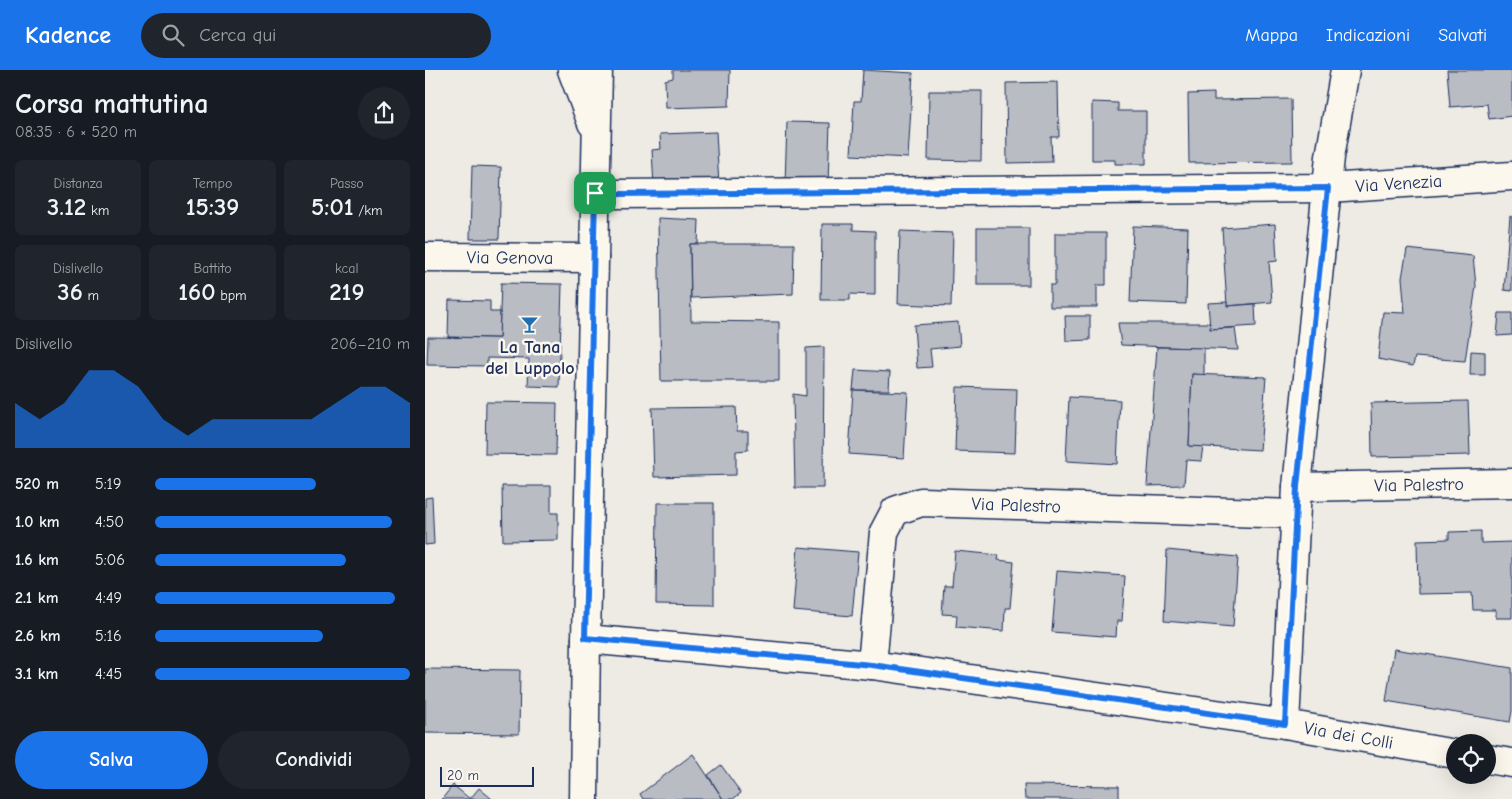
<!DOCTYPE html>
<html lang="it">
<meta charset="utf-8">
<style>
:root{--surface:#171b24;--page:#20242c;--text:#f1f3f6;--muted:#9ea1a6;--accent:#1a73e8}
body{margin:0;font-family:"Comic Neue",sans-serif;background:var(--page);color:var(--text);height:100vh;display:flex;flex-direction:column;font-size:19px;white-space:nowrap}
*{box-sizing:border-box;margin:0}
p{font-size:16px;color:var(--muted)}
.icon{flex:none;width:28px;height:28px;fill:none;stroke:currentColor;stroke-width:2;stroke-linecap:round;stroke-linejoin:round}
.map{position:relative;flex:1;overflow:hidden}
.sheet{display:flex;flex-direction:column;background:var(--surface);width:425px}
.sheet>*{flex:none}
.tools{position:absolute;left:1021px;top:664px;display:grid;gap:10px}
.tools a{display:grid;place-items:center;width:50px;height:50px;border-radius:50%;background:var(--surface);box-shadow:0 5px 20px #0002;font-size:25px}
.scale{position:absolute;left:15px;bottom:12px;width:94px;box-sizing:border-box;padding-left:5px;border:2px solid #1b2f5e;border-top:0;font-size:14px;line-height:18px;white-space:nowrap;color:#1b2f5e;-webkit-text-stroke:4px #fbf7ec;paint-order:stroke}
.pin{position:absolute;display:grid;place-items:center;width:42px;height:42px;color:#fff;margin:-21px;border-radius:10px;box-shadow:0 2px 8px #0006}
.round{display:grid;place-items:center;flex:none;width:52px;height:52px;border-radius:26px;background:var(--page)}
.overview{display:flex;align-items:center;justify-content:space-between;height:85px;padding:0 15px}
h1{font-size:28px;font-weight:800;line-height:38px}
.figures{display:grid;grid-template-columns:repeat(3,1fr);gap:8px;height:85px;padding:5px 15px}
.figures div{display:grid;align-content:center;border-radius:8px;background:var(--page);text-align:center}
.figures b{font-size:25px;font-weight:800}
.figures small{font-size:14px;font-weight:400}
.figures p{font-size:14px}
.chart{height:140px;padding:10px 15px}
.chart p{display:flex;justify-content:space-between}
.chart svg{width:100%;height:90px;margin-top:5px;fill:var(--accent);opacity:.7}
.action{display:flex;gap:10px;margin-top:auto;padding:10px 15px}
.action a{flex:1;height:58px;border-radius:30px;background:var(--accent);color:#fff;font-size:20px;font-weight:800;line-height:58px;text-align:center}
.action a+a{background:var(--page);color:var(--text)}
ul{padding:0 15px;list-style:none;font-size:16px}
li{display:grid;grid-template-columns:80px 60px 1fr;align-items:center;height:38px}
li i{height:12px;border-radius:6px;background:var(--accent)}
header{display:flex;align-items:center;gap:30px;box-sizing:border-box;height:70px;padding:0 25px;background:var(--accent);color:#fff}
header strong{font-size:24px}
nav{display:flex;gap:28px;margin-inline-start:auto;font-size:18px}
.search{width:350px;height:45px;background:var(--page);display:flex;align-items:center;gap:12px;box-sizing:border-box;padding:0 18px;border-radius:28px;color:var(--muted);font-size:19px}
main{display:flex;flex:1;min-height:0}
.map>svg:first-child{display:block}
.building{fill:#b9bcc3;stroke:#1b2f5e}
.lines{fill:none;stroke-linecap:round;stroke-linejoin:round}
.minor-casing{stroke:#1b2f5e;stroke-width:31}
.tertiary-casing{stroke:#1b2f5e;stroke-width:31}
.minor{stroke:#fbf7ec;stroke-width:28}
.tertiary{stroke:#fbf7ec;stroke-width:28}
.route-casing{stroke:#fff;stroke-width:10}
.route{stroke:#1a73e8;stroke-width:6}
.labels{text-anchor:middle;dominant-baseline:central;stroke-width:5;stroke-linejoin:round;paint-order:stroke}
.street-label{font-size:18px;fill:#1b2f5e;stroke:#fbf7ec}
.poi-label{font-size:18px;font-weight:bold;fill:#1b2f5e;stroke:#fbf7ec}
</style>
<header>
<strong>Kadence</strong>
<div class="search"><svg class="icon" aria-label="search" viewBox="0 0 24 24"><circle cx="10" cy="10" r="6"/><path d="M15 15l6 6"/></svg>Cerca qui</div>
<nav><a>Mappa</a><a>Indicazioni</a><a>Salvati</a></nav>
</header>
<main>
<section class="sheet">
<div class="overview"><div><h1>Corsa mattutina</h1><p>08:35 · 6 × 520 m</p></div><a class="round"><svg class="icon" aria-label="share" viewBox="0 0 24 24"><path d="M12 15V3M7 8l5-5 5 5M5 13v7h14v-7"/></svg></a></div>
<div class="figures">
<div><p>Distanza</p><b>3.12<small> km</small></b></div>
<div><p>Tempo</p><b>15:39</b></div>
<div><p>Passo</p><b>5:01<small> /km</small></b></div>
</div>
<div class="figures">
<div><p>Dislivello</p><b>36<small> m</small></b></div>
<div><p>Battito</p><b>160<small> bpm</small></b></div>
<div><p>kcal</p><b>219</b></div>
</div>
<div class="chart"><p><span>Dislivello</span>206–210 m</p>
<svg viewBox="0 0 160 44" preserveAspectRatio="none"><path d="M0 44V22L10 30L20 22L30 6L40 6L50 14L60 30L70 38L80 30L90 30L100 30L110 30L120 30L130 22L140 14L150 14L160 22V44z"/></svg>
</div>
<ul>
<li><b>520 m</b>5:19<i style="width:63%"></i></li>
<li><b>1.0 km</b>4:50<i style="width:93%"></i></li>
<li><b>1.6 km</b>5:06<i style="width:75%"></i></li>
<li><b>2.1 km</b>4:49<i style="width:94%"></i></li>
<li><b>2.6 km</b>5:16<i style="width:66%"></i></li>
<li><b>3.1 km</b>4:45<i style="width:100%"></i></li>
</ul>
<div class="action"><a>Salva</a><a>Condividi</a></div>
</section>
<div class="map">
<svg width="1087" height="729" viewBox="0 0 1087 729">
<rect width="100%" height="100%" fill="#eeebe4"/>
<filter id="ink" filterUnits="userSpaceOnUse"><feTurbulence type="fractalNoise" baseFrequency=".02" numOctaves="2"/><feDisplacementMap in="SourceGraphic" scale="10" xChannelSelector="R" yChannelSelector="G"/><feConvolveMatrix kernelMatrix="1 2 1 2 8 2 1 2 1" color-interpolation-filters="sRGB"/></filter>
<g filter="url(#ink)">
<!-- building -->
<g class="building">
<path d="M248 0H305L304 36 241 38 240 10 248 8Z"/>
<path d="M438 0 488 3 483 88 426 85 429 31H436Z"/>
<path d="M1022 0H1087V46L1064 49 1062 34 1025 37Z"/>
<path d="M633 12 634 67H626L627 92 582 93 581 13Z"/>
<path d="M504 21H557L556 91 503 90Z"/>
<path d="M789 23V30L866 29 867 92 764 93 763 24Z"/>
<path d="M667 32 693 33V41H721V94H690V90H667Z"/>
<path d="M362 52 405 53 403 114H360Z"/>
<path d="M291 62 294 115 229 118 227 80 236 79 235 64Z"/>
<path d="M47 96 76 97 74 169H45Z"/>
<path d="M1085 146 1087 147V221L1079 220Z"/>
<path d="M233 148 274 150 273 174H265L266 251 354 252V311H236Z"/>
<path d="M397 154H428V160L450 161V225L425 224V230H396Z"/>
<path d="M850 154 852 191 844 192 847 232 802 236 797 158Z"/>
<path d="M708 156 763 158 761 234 705 232Z"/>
<rect x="552" y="158" width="52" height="57"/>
<path d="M475 161 528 163 526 236 473 234Z"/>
<path d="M630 163H681V215H672V237H625V215H630Z"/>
<path d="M265 174H369L368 224 266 228Z"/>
<path d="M982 179 1048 186 1051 216 1040 291 990 287 988 296 953 289 958 242 980 243 977 208Z"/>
<path d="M76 213 137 214 134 317 103 316 104 289 62 288V296L2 295 3 267 74 268Z"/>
<path d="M24 230 65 231V242H75L74 268 23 267Z"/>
<path d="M802 232V236L830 234 831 256 785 259 783 233Z"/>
<path d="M1074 243H1087V265L1072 266Z"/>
<path d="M640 246H665V270L641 271Z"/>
<path d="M533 252 535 276 505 279 507 297 492 298 489 255Z"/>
<path d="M693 253H785V259L810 258 813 280 696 275Z"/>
<path d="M399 277 398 418H370L368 324 381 326V278Z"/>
<path d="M732 277 779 278V305L767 304 764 376H778L776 391 761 390 759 415 722 416Z"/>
<path d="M1046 281 1060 282V305H1045Z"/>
<path d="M430 300 465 302 464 320H428Z"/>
<path d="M767 304 841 307 835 380 764 376Z"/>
<path d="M532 317 592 319 590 383 530 381Z"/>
<path d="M428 320 483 322 479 388 424 384Z"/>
<path d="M644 327 695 330 692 394 641 391Z"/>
<path d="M1043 331 1045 385 947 387 946 333Z"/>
<path d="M61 332 132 333 131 385 60 384Z"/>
<path d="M311 337 312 361H323V380L311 381V405L229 407 227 338Z"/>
<path d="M77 416H126V443H133V470L78 471Z"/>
<path d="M7 427 9 474 0 475V428Z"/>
<path d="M232 433H289V535L231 534Z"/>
<path d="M1056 461V473L1087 472V548H1071V540H1048L1047 523 993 524 992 470 1024 469V462Z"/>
<path d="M373 477 433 482 427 546 368 541Z"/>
<path d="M742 480 813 487 808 557 739 551Z"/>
<path d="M530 481 574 485 573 490 589 492 585 538H580L579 561 531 557 532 545 517 544 519 516H527Z"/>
<path d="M632 501 700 506 697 551H692L691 567 627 562Z"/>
<path d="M969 579 1087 598V641L1085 652 961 631Z"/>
<path d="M0 599 95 600 94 664 0 663Z"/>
<path d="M268 684 298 729H218L215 724Z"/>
<path d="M296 695 316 723 308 729H298L283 705Z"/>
<path d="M28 715 45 729 54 718 67 729H17Z"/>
<path d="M599 715 694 716V729H600Z"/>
</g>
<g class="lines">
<defs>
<g id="minor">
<path id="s1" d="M169 123 193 124 903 118 1087 106"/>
<path id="s2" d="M0 187 169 188"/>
<path id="s3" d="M872 417 1087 413"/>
<path id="s4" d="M161 569 447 595 860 654 1030 684"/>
<path id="s5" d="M447 595 459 462 470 441 496 432 870 444"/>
<path d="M860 654 872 417 905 87 920 0"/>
<path d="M1062 689 1087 693"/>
</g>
<g id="tertiary">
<path d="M147 0 167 53"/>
<path d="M159 729 161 569 173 0"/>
</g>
</defs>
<!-- minor casing -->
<use href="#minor" class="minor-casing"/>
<!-- tertiary casing -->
<use href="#tertiary" class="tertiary-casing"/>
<!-- minor -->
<use href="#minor" class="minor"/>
<!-- tertiary -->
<use href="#tertiary" class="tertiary"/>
</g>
</g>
<g class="lines" filter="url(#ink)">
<defs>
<path id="route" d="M903 118 872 417 860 654 447 595 160 568 170 123 193 124Z"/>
</defs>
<!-- route casing -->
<use href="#route" class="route-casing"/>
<!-- route -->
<use href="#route" class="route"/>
</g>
<!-- icons -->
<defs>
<symbol id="bar-bare" viewBox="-9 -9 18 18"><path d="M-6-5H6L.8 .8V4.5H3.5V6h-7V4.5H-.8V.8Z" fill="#1f6fb2" stroke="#fbf7ec" stroke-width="2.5" paint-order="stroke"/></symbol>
</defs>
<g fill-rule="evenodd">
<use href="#bar-bare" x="92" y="242" width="25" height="25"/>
</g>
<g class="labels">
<!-- street labels -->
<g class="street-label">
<text stroke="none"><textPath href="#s1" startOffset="805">Via Venezia</textPath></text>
<text stroke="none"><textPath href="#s2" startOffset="85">Via Genova</textPath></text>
<text stroke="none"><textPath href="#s3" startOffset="122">Via Palestro</textPath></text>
<text stroke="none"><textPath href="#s5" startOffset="280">Via Palestro</textPath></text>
<text stroke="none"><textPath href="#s4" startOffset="769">Via dei Colli</textPath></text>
</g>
<!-- poi labels -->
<g class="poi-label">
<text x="105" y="277">La Tana<tspan x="105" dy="21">del Luppolo</tspan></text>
</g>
</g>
</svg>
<div class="tools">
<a><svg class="icon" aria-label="locate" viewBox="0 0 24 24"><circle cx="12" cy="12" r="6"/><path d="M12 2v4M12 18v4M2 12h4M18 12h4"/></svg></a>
</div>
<div class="scale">20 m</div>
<div class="pin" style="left:170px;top:123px;background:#1e9e55"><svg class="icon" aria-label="arrive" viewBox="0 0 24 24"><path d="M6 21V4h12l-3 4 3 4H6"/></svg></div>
</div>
</main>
